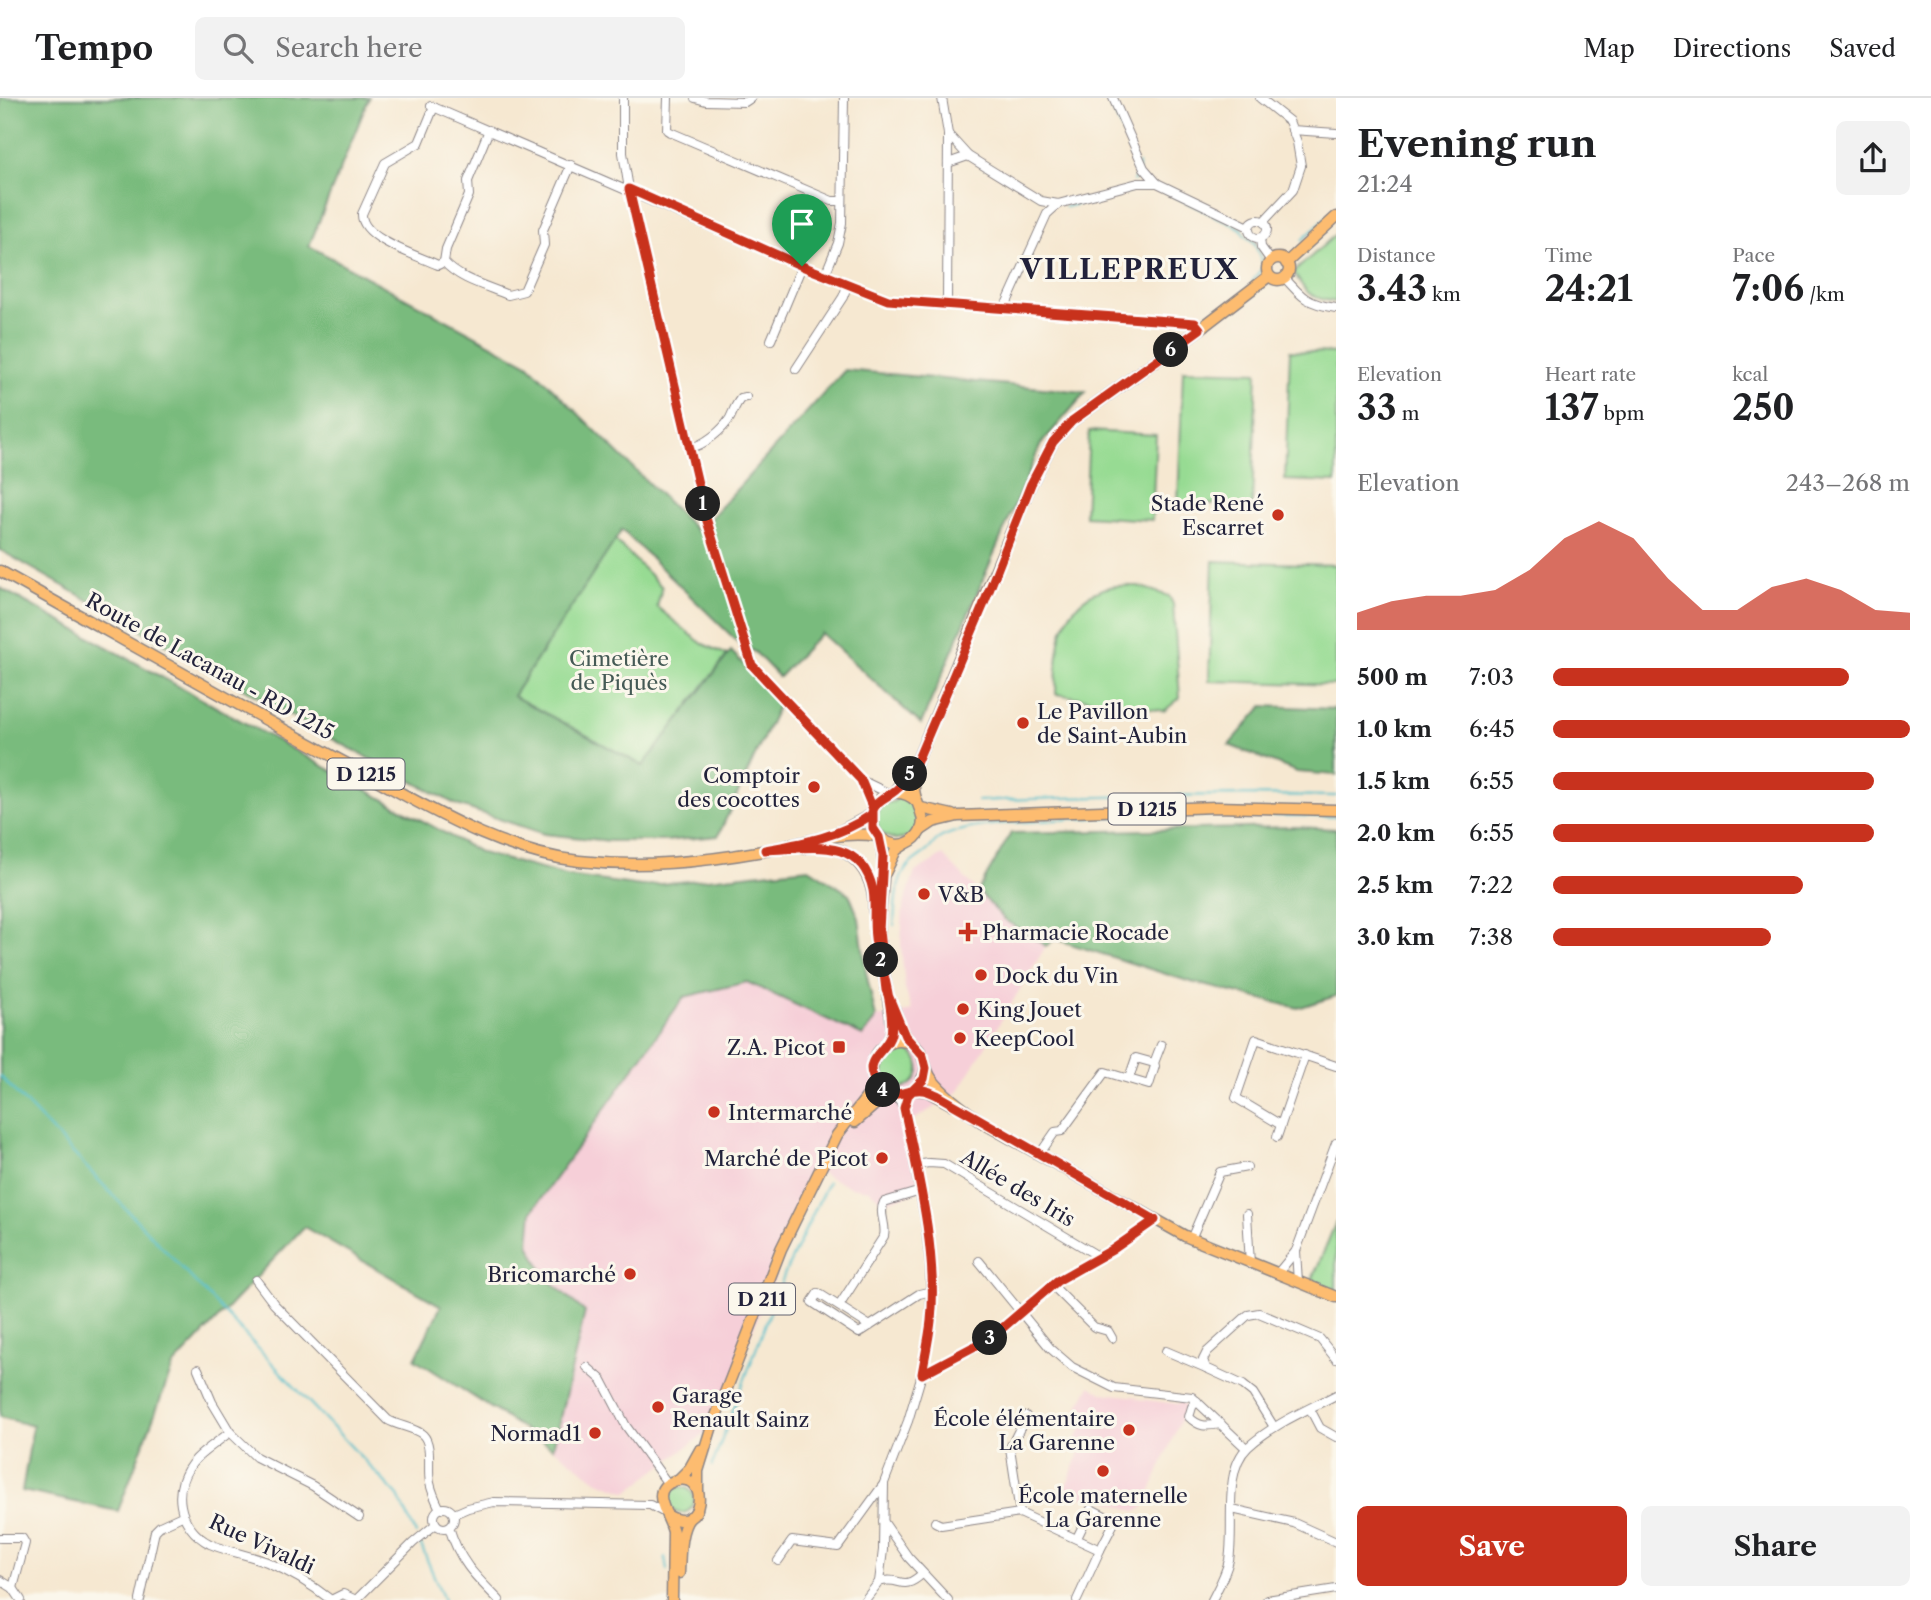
<!DOCTYPE html>
<meta charset="utf-8">
<style>
:root{--surface:#fff;--page:#f2f2f2;--text:#202124;--muted:#757577;--line:#e0e0e0;--accent:#c8321e}
body{margin:0;font-family:"Libre Caslon Text",serif;background:var(--page);color:var(--text);height:100vh;display:flex;flex-direction:column;font-size:26px;white-space:nowrap}
*{box-sizing:border-box;margin:0}
p{font-size:23px;color:var(--muted)}
.icon{flex:none;width:38px;height:38px;fill:none;stroke:currentColor;stroke-width:2;stroke-linecap:round;stroke-linejoin:round}
.map{position:relative;flex:1;overflow:hidden}
.drawer{display:flex;flex-direction:column;background:var(--surface);width:595px}
.drawer>*{flex:none}
.pin{position:absolute;display:grid;place-items:center;width:60px;height:60px;color:#fff;margin:-72px -30px;border-radius:50% 50% 50% 0;rotate:-45deg;box-shadow:0 0 7px #0007}
.pin .icon{rotate:45deg}
.km{position:absolute;width:35px;height:35px;margin:-18px;border-radius:50%;background:#222;color:#fff;font-size:19px;line-height:35px;text-align:center}
.round{display:grid;place-items:center;flex:none;width:74px;height:74px;border-radius:10px;background:var(--page)}
.head{display:flex;align-items:center;justify-content:space-between;height:119px;padding:0 21px}
h1{font-size:38px;font-weight:800;line-height:52px}
.figures{display:grid;grid-template-columns:repeat(3,1fr);gap:10px;height:119px;padding:7px 21px}
.figures div{display:grid;align-content:center}
.figures b{font-size:35px;font-weight:800}
.figures small{font-size:19px;font-weight:400}
.figures p{font-size:19px}
.chart{height:196px;padding:14px 21px}
.chart p{display:flex;justify-content:space-between}
.chart svg{width:100%;height:126px;margin-top:7px;fill:var(--accent);opacity:.7}
.primary-button{display:flex;gap:14px;margin-top:auto;padding:14px 21px}
.primary-button a{flex:1;height:80px;border-radius:10px;background:var(--accent);color:#fff;font-size:28px;font-weight:800;line-height:80px;text-align:center}
.primary-button a+a{background:var(--page);color:var(--text)}
ul{padding:0 21px;list-style:none;font-size:23px}
li{display:grid;grid-template-columns:112px 84px 1fr;align-items:center;height:52px}
li i{height:18px;border-radius:9px;background:var(--accent)}
header{display:flex;align-items:center;gap:42px;box-sizing:border-box;height:98px;padding:0 35px;background:var(--surface);border-bottom:2px solid var(--line)}
header strong{font-size:33px}
nav{display:flex;gap:38px;margin-inline-start:auto;font-size:24px}
.search{width:490px;height:63px;background:var(--page);display:flex;align-items:center;gap:18px;box-sizing:border-box;padding:0 24px;border-radius:10px;color:var(--muted);font-size:26px}
main{display:flex;flex:1;min-height:0}
.map>svg:first-child{display:block}
.built{fill:#f6cfd8}
.green{fill:#97db93;stroke:#5c7e67;stroke-width:2}
.forest{fill:#79bb7d;stroke:#4e6e5c;stroke-width:2}
.lines{fill:none;stroke-linecap:round;stroke-linejoin:round}
.stream{stroke:#52becb;stroke-width:2}
.minor-casing{stroke:#8c8586;stroke-width:10}
.major-casing{stroke:#8c8586;stroke-width:13}
.minor{stroke:#fff;stroke-width:8}
.major{stroke:#fdbc6f;stroke-width:10}
.route-casing{stroke:#fff;stroke-width:14}
.route{stroke:#c8321e;stroke-width:9}
.poi-dot{fill:#c8321e;stroke:#fbf7ec;stroke-width:2.5}
.labels{text-anchor:middle;dominant-baseline:central;stroke-width:6;stroke-linejoin:round;paint-order:stroke}
.shield{fill:#fbf7ec;stroke:#636270;stroke-width:2}
.shield-label{font-size:19px;font-weight:bold;fill:#22223b}
.poi-label{font-size:21px;fill:#22223b;stroke:#fbf7ec;text-anchor:start}
.park-label{font-size:21px;fill:#455a55;stroke:#fbf7ec}
.street-label{font-size:21px;fill:#22223b;stroke:#fbf7ec}
.district-label{font-size:28px;font-weight:bold;letter-spacing:2px;fill:#22223b;stroke:#fbf7ec}
</style>
<header>
<strong>Tempo</strong>
<div class="search"><svg class="icon" aria-label="search" viewBox="0 0 24 24"><circle cx="10" cy="10" r="6"/><path d="M15 15l6 6"/></svg>Search here</div>
<nav><a>Map</a><a>Directions</a><a>Saved</a></nav>
</header>
<main>
<div class="map">
<svg width="1336" height="1502" viewBox="0 0 1336 1502">
<rect width="100%" height="100%" fill="#fbf7ec"/>
<filter id="ink" filterUnits="userSpaceOnUse"><feTurbulence type="fractalNoise" baseFrequency=".0143" numOctaves="2"/><feDisplacementMap in="SourceGraphic" scale="14" xChannelSelector="R" yChannelSelector="G"/><feConvolveMatrix kernelMatrix="1 2 1 2 8 2 1 2 1" color-interpolation-filters="sRGB"/></filter>
<filter id="wash" filterUnits="userSpaceOnUse"><feTurbulence type="fractalNoise" baseFrequency=".00686" numOctaves="4" result="noise"/><feDisplacementMap in="SourceGraphic" scale="28" xChannelSelector="R" yChannelSelector="G"/><feGaussianBlur stdDeviation="1.57" result="paint"/><feColorMatrix in="noise" values="0 0 0 0 0 0 0 0 0 0 0 0 0 0 0 0 0 1.4 0 .05"/><feComposite in="paint" operator="in"/></filter>
<g filter="url(#wash)">
<rect width="100%" height="100%" fill="#f6e8d1"/>
<!-- built -->
<g class="built">
<path d="M943 757 1005 822 1046 848 958 994 909 1025 921 1093 884 1104 869 1092 850 1089 819 1074 711 1331 627 1394 598 1383 553 1350 585 1214 547 1180 529 1146 532 1113 684 899 747 884 863 938 876 920 912 913 905 891 901 846 903 809 915 774Z"/>
<path d="M1090 1288 1102 1295 1137 1299V1301L1178 1306 1181 1303 1186 1309 1144 1409 1140 1412 1135 1413 1092 1398 1090 1402 1064 1392 1080 1355 1072 1351 1085 1322 1075 1315Z"/>
</g>
<!-- green -->
<g class="green">
<path d="M1336 136V204C1311 200 1306 197 1294 174Z"/>
<path d="M1290 253 1336 255V384L1285 382Z"/>
<path d="M1183 272 1257 274 1252 408 1178 405Z"/>
<path d="M1089 333 1156 337 1152 422 1085 418Z"/>
<path d="M615 442 662 489 657 509 701 545 727 557 643 668 513 598Z"/>
<path d="M1213 463 1336 467V587L1209 583Z"/>
<path d="M1138 488 1169 498 1173 506 1180 600 1164 613 1056 596C1057 551 1057 502 1110 489 1119 487 1129 488 1138 488Z"/>
<path d="M898 698C907 701 916 706 917 716 924 758 853 743 884 703L888 705 895 703Z"/>
<circle cx="899" cy="970" r="20"/>
<path d="M1336 1124V1192L1312 1182Z"/>
<circle cx="681" cy="1402" r="13"/>
</g>
<!-- forest -->
<g class="forest">
<path d="M0 0H369L309 148 528 266 698 434 845 272 1086 294 1041 346 921 626 821 535 779 579 755 554 743 549 622 432 513 598 643 668 731 553 780 604 718 738 665 743H610L544 736 457 707 327 638 0 452Z"/>
<path d="M0 490 481 755 567 778 642 788 809 770 849 796 859 820 866 874 876 920 863 938 747 884 684 899 532 1113 529 1146 546 1180 585 1214 553 1350 415 1261 441 1208 304 1129 173 1268 118 1413 22 1393 33 1328 0 1319Z"/>
<path d="M1263 608 1336 611V677L1297 674 1229 647Z"/>
<path d="M1296 729 1336 731V898L1298 910 1191 884 1055 841 1046 848 1005 822 978 793 1011 735Z"/>
</g>
<g class="lines">
<!-- stream -->
<g class="stream">
<path d="M1108 2 1130 48"/>
<path d="M1133 83 1138 76V66"/>
<path d="M1065 109 1144 89H1156L1242 131 1244 137 1254 144 1262 163"/>
<path d="M1302 142 1336 111"/>
<path d="M1252 184 1262 170"/>
<path d="M977 703C1097 698 1216 696 1336 698"/>
<path d="M894 827C895 807 895 781 910 766 915 761 921 758 927 753 931 750 933 745 937 742 955 729 1004 725 1026 724 1129 716 1233 716 1336 719"/>
<path d="M0 978 398 1398 416 1436"/>
<path d="M712 1368 784 1177 828 1084"/>
<path d="M420 1445 444 1502"/>
<path d="M665 1459 667 1472"/>
</g>
</g>
</g>
<g filter="url(#ink)">
<g class="lines">
<defs>
<g id="minor">
<path d="M623 0V55L629 91 706 420 752 567 861 682 890 696"/>
<path d="M668 0 667 32 670 34 832 103H842"/>
<path d="M695 0 706 3 745 4 751 0"/>
<path d="M942 0 948 36 947 206"/>
<path d="M1260 0 1289 23 1297 44 1301 68 1293 92 1263 124"/>
<path d="M431 8 802 168 888 202 1195 225 1200 231"/>
<path d="M434 9 419 45 385 65 362 116C361 141 419 158 438 167L444 164"/>
<path d="M489 32 468 83 469 97 446 151 444 164C460 182 487 188 508 197L524 193 544 147 543 132 571 67"/>
<path d="M1292 32 1336 35"/>
<path d="M948 36 968 58 1041 103 1058 106 1138 85H1157L1144 70 1113 0"/>
<path d="M948 65 968 58"/>
<path d="M1157 85 1249 129"/>
<circle cx="1258" cy="131" r="9"/>
<path d="M1260 140 1261 149 1271 163"/>
<path d="M825 177 838 145 842 125 844 0"/>
<path d="M1284 179C1302 200 1308 206 1336 210"/>
<path d="M1004 211 1047 116 1058 106"/>
<path d="M771 242 802 168"/>
<path d="M796 271 843 199 848 186"/>
<path d="M690 350C704 347 722 333 730 320 734 312 735 307 741 300L746 299"/>
<path d="M861 682 873 711"/>
<path d="M1305 957 1281 1027 1236 1000 1256 941 1336 968"/>
<path d="M1154 965 1161 947"/>
<path d="M1277 1039 1281 1027"/>
<path d="M1039 1057 1055 1034 1062 1033 1105 974 1149 987 1155 968 1154 965 1136 960 1129 980"/>
<path d="M916 1067 929 1065 944 1066 1098 1158"/>
<path d="M1247 1116 1250 1166"/>
<path d="M1191 1141 1220 1074 1247 1069"/>
<path d="M1296 1153 1298 1184"/>
<path d="M979 1163 1050 1250 1072 1269 1114 1290 1192 1299 1246 1350"/>
<path d="M1277 1176 1296 1153 1336 1045"/>
<path d="M256 1182 274 1206 388 1322C398 1328 416 1330 423 1337 433 1347 427 1371 430 1385 432 1394 436 1403 440 1411"/>
<path d="M1052 1187 1094 1229 1108 1233 1112 1240"/>
<path d="M839 1208 884 1138C887 1126 878 1116 884 1104L921 1093"/>
<path d="M870 1228 818 1195 812 1204 859 1235 919 1196 932 1193"/>
<path d="M1166 1253 1206 1270"/>
<path d="M587 1269 602 1282 626 1328 668 1386"/>
<path d="M198 1271 212 1304 230 1334 256 1359 313 1388 359 1419"/>
<path d="M922 1276 992 1239 1057 1183 1112 1152 1155 1122"/>
<path d="M1197 1303 1192 1309 1189 1319C1200 1330 1207 1328 1221 1326"/>
<path d="M1310 1311 1320 1330 1336 1339"/>
<path d="M1026 1318 1010 1350 1020 1415 1100 1452 1077 1502"/>
<path d="M1274 1329 1253 1295 1243 1287 1206 1270 1203 1262 1207 1254 1248 1217 1259 1215 1320 1241 1336 1261"/>
<path d="M230 1334C219 1343 206 1351 196 1361 170 1388 177 1429 210 1446 226 1453 249 1457 267 1464 289 1473 312 1487 331 1502"/>
<circle cx="444" cy="1420" r="10"/>
<path d="M1232 1411 1294 1425 1336 1444"/>
<path d="M454 1416 468 1410 494 1404 650 1407 665 1415"/>
<path d="M883 1423 908 1459 948 1502"/>
<path d="M935 1424 941 1427 1020 1415"/>
<path d="M449 1429C459 1463 475 1478 499 1502"/>
<path d="M0 1440H22L25 1445 13 1490 0 1482"/>
<path d="M1077 1440 1091 1411 1115 1423 1100 1452"/>
<path d="M778 1463 792 1443 838 1449 883 1387"/>
<path d="M879 1484C901 1477 901 1495 922 1476"/>
<path d="M13 1490 21 1502"/>
<path d="M140 1502 155 1433 160 1428 182 1418"/>
<path d="M331 1502 343 1496 356 1502"/>
<path d="M356 1502 413 1445 436 1426"/>
<path d="M865 1502 879 1484 883 1452 884 1385 908 1323 922 1276 931 1223 930 1166 925 1121 904 1010 895 997"/>
<path d="M1212 1502C1218 1490 1226 1476 1229 1462 1235 1429 1222 1373 1248 1349 1273 1326 1307 1312 1336 1297"/>
<path d="M1267 1502 1336 1491"/>
</g>
<g id="major">
<circle cx="1278" cy="171" r="11"/>
<path d="M1286 165 1336 119"/>
<path d="M0 473C117 538 233 605 351 668 423 706 497 754 579 763 642 770 701 764 763 753 801 746 838 732 877 738"/>
<path d="M915 668C915 675 913 683 914 690 914 708 933 722 915 740 893 760 859 731 876 706 886 691 905 692 917 704"/>
<path d="M893 695 915 668 1031 386 1053 344 1072 323 1200 231 1269 178"/>
<path d="M921 710 952 717"/>
<path d="M921 732 933 724 958 718 1216 709 1336 712"/>
<path d="M841 733 871 717"/>
<path d="M879 739C889 770 879 802 879 833 880 866 890 899 892 932L888 945"/>
<path d="M803 750C848 742 875 770 874 814"/>
<path d="M885 775 896 752 905 746"/>
<path d="M894 911 901 931 910 946"/>
<path d="M926 970C922 990 902 1007 882 991 856 971 886 930 913 947 926 955 923 969 931 980 944 998 967 1014 985 1026L1185 1138 1336 1199"/>
<path d="M913 992 927 993 951 1006"/>
<path d="M855 1024 888 995"/>
<path d="M678 1382 690 1370 700 1352"/>
<path d="M698 1393V1373L711 1331 781 1151 837 1037 877 986"/>
<path d="M667 1417C705 1441 711 1371 674 1383 647 1392 670 1418 673 1434L672 1502"/>
<path d="M679 1475C680 1458 679 1432 690 1419"/>
</g>
</defs>
<!-- minor casing -->
<use href="#minor" class="minor-casing"/>
<!-- major casing -->
<use href="#major" class="major-casing"/>
<!-- minor -->
<use href="#minor" class="minor"/>
<!-- major -->
<use href="#major" class="major"/>
</g>
</g>
<g class="lines" filter="url(#ink)">
<defs>
<path id="route" d="M802 168 629 91 706 420 752 567 861 682 873 711V730L879 739 883 758 879 833 886 892 905 938 923 958 926 970 924 981 908 997 904 1010C918 1076 938 1157 931 1223 929 1241 925 1258 922 1276L992 1239 1057 1183 1112 1152 1155 1122 937 997C932 995 927 992 922 992 906 990 892 1006 878 987 858 961 887 955 891 936 895 915 882 868 876 846 872 828 876 810 873 792 861 736 807 751 765 752 803 745 839 739 871 717 876 701 885 701 896 692 904 686 909 677 915 668L983 508 1031 386 1053 344 1072 323 1200 231 1195 225 888 202 802 168"/>
</defs>
<!-- route casing -->
<use href="#route" class="route-casing"/>
<!-- route -->
<use href="#route" class="route"/>
</g>
<!-- markers -->
<g class="poi-dot">
<circle cx="1278" cy="417" r="7"/>
<circle cx="1023" cy="625" r="7"/>
<circle cx="814" cy="689" r="7"/>
<circle cx="924" cy="796" r="7"/>
<path d="M964.5 823.5h7v7h7v7h-7v7h-7v-7h-7v-7h7z"/>
<circle cx="981" cy="877" r="7"/>
<circle cx="963" cy="911" r="7"/>
<circle cx="960" cy="940" r="7"/>
<rect x="832" y="942" width="14" height="14" rx="3.5"/>
<circle cx="714" cy="1014" r="7"/>
<circle cx="882" cy="1060" r="7"/>
<circle cx="630" cy="1176" r="7"/>
<circle cx="658" cy="1309" r="7"/>
<circle cx="1129" cy="1332" r="7"/>
<circle cx="595" cy="1335" r="7"/>
<circle cx="1103" cy="1373" r="7"/>
</g>
<g class="labels">
<!-- shield labels -->
<g class="shield">
<rect x="327.5" y="660.5" width="77" height="31" rx="5"/>
<rect x="1108.5" y="695.5" width="77" height="31" rx="5"/>
<rect x="729" y="1185.5" width="66" height="31" rx="5"/>
</g>
<g class="shield-label">
<text x="366" y="676">D 1215</text>
<text x="1147" y="711">D 1215</text>
<text x="762" y="1201">D 211</text>
</g>
<!-- poi labels -->
<g class="poi-label">
<text x="1264" y="405" text-anchor="end">Stade René<tspan x="1264" dy="24">Escarret</tspan></text>
<text x="1037" y="613">Le Pavillon<tspan x="1037" dy="24">de Saint-Aubin</tspan></text>
<text x="800" y="677" text-anchor="end">Comptoir<tspan x="800" dy="24">des cocottes</tspan></text>
<text x="938" y="796">V&amp;B</text>
<text x="982" y="834">Pharmacie Rocade</text>
<text x="995" y="877">Dock du Vin</text>
<text x="977" y="911">King Jouet</text>
<text x="974" y="940">KeepCool</text>
<text x="825" y="949" text-anchor="end">Z.A. Picot</text>
<text x="728" y="1014">Intermarché</text>
<text x="868" y="1060" text-anchor="end">Marché de Picot</text>
<text x="616" y="1176" text-anchor="end">Bricomarché</text>
<text x="672" y="1297">Garage<tspan x="672" dy="24">Renault Sainz</tspan></text>
<text x="1115" y="1320" text-anchor="end">École élémentaire<tspan x="1115" dy="24">La Garenne</tspan></text>
<text x="581" y="1335" text-anchor="end">Normad1</text>
<text x="1103" y="1397" text-anchor="middle">École maternelle<tspan x="1103" dy="24">La Garenne</tspan></text>
</g>
<!-- park labels -->
<g class="park-label">
<text x="619" y="560">Cimetière<tspan x="619" dy="24">de Piquès</tspan></text>
</g>
<!-- street labels -->
<g class="street-label">
<text transform="translate(210 568) rotate(29)">Route de Lacanau - RD 1215</text>
<text transform="translate(1018 1090) rotate(31)">Allée des Iris</text>
<text transform="translate(262 1446) rotate(25)">Rue Vivaldi</text>
</g>
<!-- district labels -->
<g class="district-label">
<text x="1130" y="171">VILLEPREUX</text>
</g>
</g>
</svg>
<div class="pin" style="left:802px;top:168px;background:#1e9e55"><svg class="icon" aria-label="arrive" viewBox="0 0 24 24"><path d="M6 21V4h12l-3 4 3 4H6"/></svg></div>
<b class="km" style="left:703px;top:406px">1</b>
<b class="km" style="left:881px;top:862px">2</b>
<b class="km" style="left:990px;top:1240px">3</b>
<b class="km" style="left:883px;top:992px">4</b>
<b class="km" style="left:910px;top:676px">5</b>
<b class="km" style="left:1171px;top:252px">6</b>
</div>
<section class="drawer">
<div class="head"><div><h1>Evening run</h1><p>21:24</p></div><a class="round"><svg class="icon" aria-label="share" viewBox="0 0 24 24"><path d="M12 15V3M7 8l5-5 5 5M5 13v7h14v-7"/></svg></a></div>
<div class="figures">
<div><p>Distance</p><b>3.43<small> km</small></b></div>
<div><p>Time</p><b>24:21</b></div>
<div><p>Pace</p><b>7:06<small> /km</small></b></div>
</div>
<div class="figures">
<div><p>Elevation</p><b>33<small> m</small></b></div>
<div><p>Heart rate</p><b>137<small> bpm</small></b></div>
<div><p>kcal</p><b>250</b></div>
</div>
<div class="chart"><p><span>Elevation</span>243–268 m</p>
<svg viewBox="0 0 160 44" preserveAspectRatio="none"><path d="M0 44V38L10 34L20 32L30 32L40 30L50 23L60 12L70 6L80 12L90 26L100 37L110 37L120 29L130 26L140 30L150 37L160 38V44z"/></svg>
</div>
<ul>
<li><b>500 m</b>7:03<i style="width:83%"></i></li>
<li><b>1.0 km</b>6:45<i style="width:100%"></i></li>
<li><b>1.5 km</b>6:55<i style="width:90%"></i></li>
<li><b>2.0 km</b>6:55<i style="width:90%"></i></li>
<li><b>2.5 km</b>7:22<i style="width:70%"></i></li>
<li><b>3.0 km</b>7:38<i style="width:61%"></i></li>
</ul>
<div class="primary-button"><a>Save</a><a>Share</a></div>
</section>
</main>
